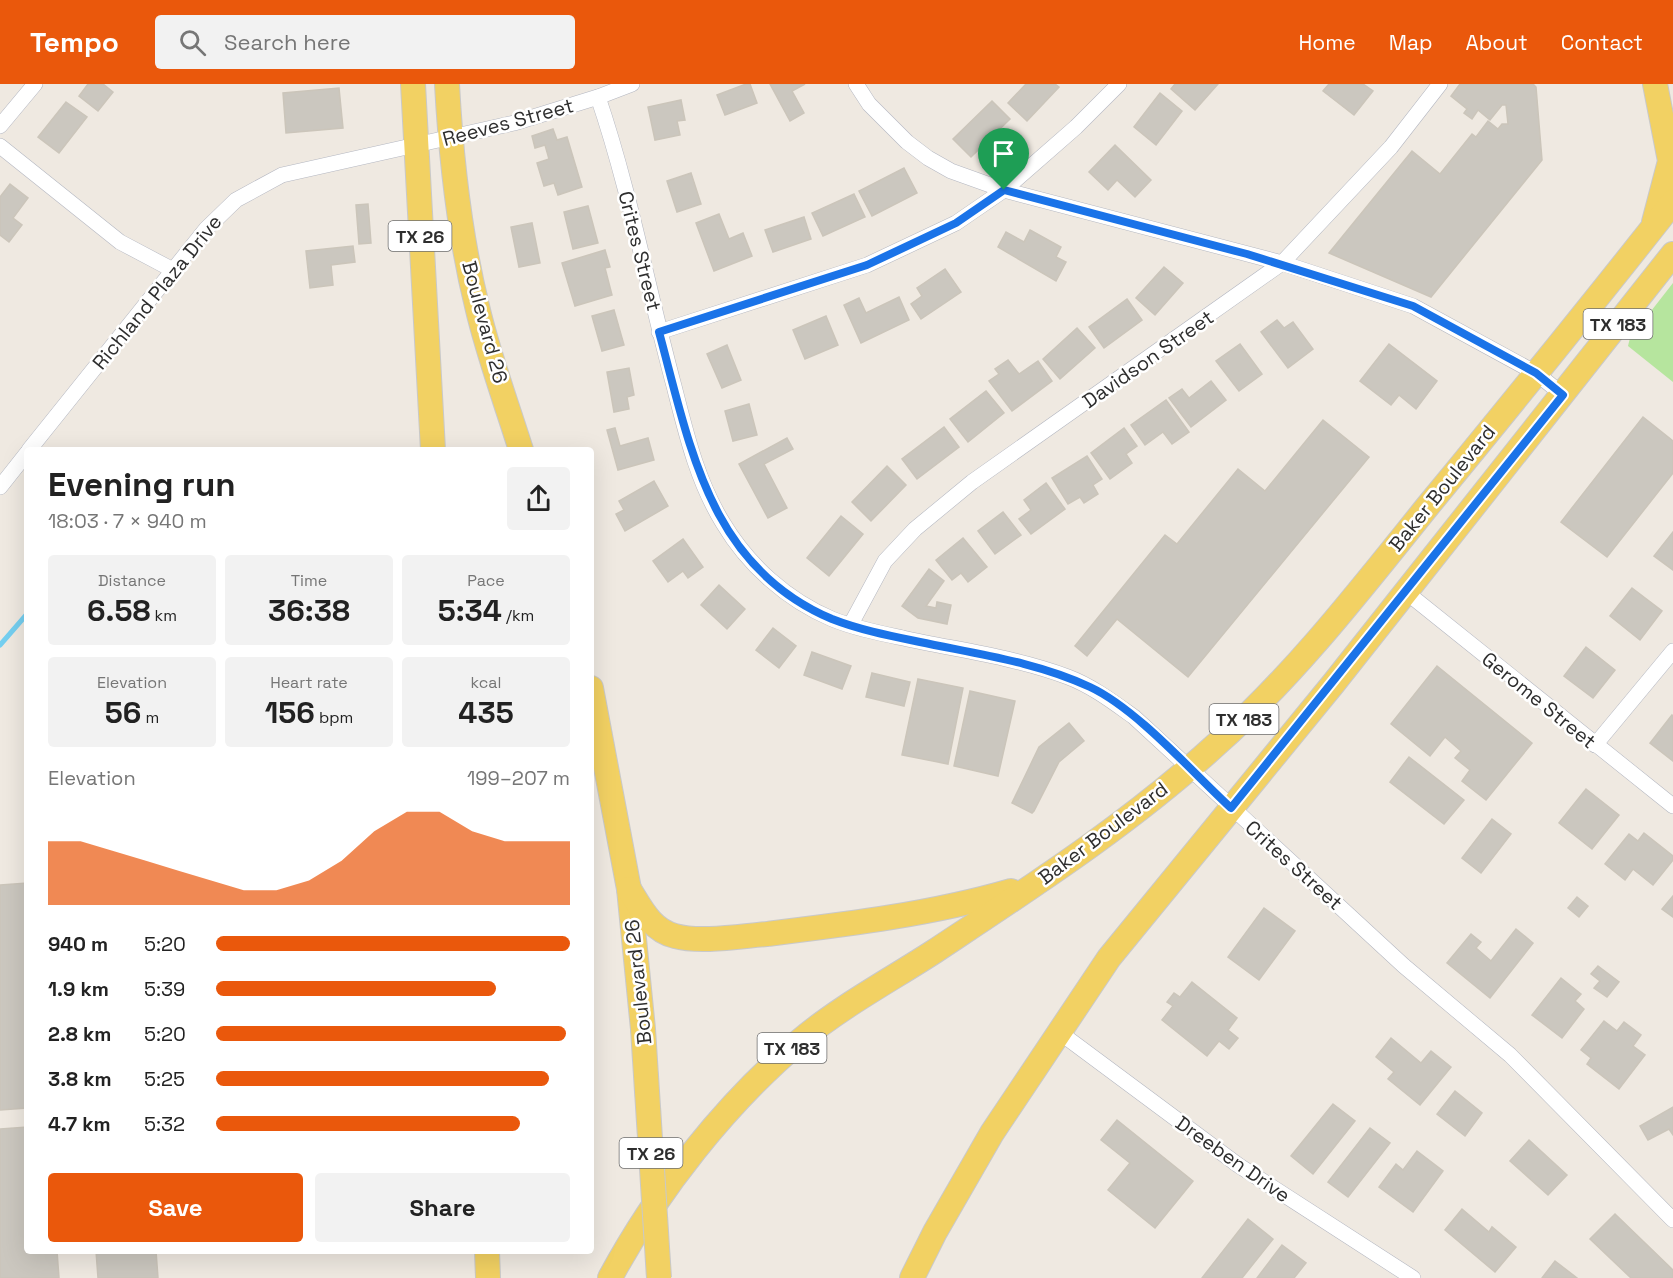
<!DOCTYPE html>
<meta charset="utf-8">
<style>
:root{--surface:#fff;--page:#f2f2f2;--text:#222;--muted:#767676;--accent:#ea580c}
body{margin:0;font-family:"Space Grotesk",sans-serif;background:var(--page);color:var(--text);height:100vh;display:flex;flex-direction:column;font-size:22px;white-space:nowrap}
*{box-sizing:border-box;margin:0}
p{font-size:20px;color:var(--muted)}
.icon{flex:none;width:33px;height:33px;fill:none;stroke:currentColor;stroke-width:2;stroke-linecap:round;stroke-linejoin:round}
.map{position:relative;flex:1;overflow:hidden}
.sheet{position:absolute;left:24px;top:363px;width:570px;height:807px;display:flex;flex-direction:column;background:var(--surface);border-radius:6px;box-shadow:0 6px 24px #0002}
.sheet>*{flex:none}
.pin{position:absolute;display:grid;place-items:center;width:51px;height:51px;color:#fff;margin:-62px -26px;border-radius:50% 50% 50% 0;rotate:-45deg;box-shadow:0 0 6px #0007}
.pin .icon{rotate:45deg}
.round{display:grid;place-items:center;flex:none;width:63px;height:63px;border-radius:6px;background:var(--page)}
.summary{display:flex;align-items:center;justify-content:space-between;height:102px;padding:0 24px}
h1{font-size:33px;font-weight:700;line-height:45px}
.figures{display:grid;grid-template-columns:repeat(3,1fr);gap:9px;height:102px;padding:6px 24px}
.figures div{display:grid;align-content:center;border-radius:6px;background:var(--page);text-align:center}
.figures b{font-size:30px;font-weight:700}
.figures small{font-size:16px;font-weight:400}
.figures p{font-size:16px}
.chart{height:168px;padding:12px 24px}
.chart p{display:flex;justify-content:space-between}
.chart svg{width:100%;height:108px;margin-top:6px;fill:var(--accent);opacity:.7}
.button{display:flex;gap:12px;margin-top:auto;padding:12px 24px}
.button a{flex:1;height:69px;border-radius:6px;background:var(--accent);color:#fff;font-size:24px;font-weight:700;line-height:69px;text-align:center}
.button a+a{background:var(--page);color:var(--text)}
ul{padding:0 24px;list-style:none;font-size:20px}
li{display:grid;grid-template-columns:96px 72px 1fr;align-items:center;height:45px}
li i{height:15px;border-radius:8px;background:var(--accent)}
header{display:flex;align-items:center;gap:36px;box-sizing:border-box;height:84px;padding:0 30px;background:var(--accent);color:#fff}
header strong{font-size:28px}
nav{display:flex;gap:33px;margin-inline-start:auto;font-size:21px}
.search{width:420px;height:54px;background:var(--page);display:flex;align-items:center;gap:15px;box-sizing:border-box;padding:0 21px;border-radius:6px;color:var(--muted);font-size:22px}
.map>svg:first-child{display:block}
.green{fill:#b6e59e}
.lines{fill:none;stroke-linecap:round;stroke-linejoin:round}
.stream{stroke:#75cff0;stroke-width:5}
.building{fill:#cbc7bf;stroke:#cbc5ba;stroke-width:1.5}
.street-casing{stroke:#b4b7c1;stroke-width:16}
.primary-casing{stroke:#c9c9c9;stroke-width:26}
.street{stroke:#fff;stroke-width:15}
.primary{stroke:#f2d163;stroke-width:24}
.primary-bridge-casing{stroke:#c9c9c9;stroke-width:26;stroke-linecap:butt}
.primary-bridge{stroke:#f2d163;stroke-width:24}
.route-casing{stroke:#fff;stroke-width:12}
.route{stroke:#1a73e8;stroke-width:8}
.labels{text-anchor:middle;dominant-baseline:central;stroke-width:5;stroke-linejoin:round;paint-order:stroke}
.shield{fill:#fff;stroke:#6d6d6d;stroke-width:1.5}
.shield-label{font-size:18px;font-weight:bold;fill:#2e2e2e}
.street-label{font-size:20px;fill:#2e2e2e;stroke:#fff}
</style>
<header>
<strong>Tempo</strong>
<div class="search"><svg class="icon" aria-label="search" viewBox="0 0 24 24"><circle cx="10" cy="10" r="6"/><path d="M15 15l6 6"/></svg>Search here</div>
<nav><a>Home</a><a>Map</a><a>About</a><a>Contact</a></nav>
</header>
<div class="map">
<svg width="1673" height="1194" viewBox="0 0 1673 1194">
<rect width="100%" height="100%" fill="#efe9e1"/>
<!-- green -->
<path class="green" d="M1673 199V298L1628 262 1630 254Z"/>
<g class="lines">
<!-- stream -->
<path class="stream" d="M0 561 27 530"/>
</g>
<!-- building -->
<g class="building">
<path d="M88 0H103L113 8 98 27 79 12Z"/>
<path d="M746 0H750L757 19 725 31 717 11Z"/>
<path d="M770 0H805L792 7 804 29 790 37Z"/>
<path d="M1026 0H1055L1059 3 1027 37 1008 19Z"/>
<path d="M1175 0H1218L1195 26 1171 5Z"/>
<path d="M1329 0H1363L1373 7 1354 31 1323 7Z"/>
<path d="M1460 0H1533L1536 3 1542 76 1431 213 1329 169 1412 67 1440 90 1472 50 1476 53 1488 37 1498 45 1502 40H1508L1506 21H1502L1490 36 1478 26 1472 35 1464 29 1467 25 1451 12Z"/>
<path d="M339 4 343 44 286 49 283 9Z"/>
<path d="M1160 9 1182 27 1156 61 1134 43Z"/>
<path d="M681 16 685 36 677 37 680 51 655 56 648 23Z"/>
<path d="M992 17 1010 35 971 73 953 55Z"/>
<path d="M66 18 87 33 59 69 38 53Z"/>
<path d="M553 45 557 56 567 53 582 103 558 111 554 99 544 102 537 79 549 75 545 61 535 64 532 52Z"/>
<path d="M1115 61 1151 96 1135 113 1117 96 1108 106 1089 88Z"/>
<path d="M904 84 917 109 872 132 859 107Z"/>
<path d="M691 89 701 120 677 128 667 97Z"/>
<path d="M10 100 28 114 13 134 22 141 9 158 0 151V113Z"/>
<path d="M854 110 865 133 823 152 812 129Z"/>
<path d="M368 120 371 159 359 160 356 121Z"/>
<path d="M588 122 598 159 573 165 564 128Z"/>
<path d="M719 130 729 155 743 149 752 172 714 187 696 139Z"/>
<path d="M804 133 811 155 773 168 765 146Z"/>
<path d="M532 139 540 179 519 183 511 143Z"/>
<path d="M1030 146 1061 163 1056 173 1066 178 1056 197 998 163 1006 148 1024 158Z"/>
<path d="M353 162 355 178 331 181 333 201 310 204 306 167Z"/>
<path d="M605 166 610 183 605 184 612 211 575 222 562 179Z"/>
<path d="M1164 183 1183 199 1155 231 1136 214Z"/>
<path d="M945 185 961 208 921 235 911 220 922 212 917 204Z"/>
<path d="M899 213 909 236 861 259 844 221 859 214 866 229Z"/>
<path d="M1127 215 1142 236 1104 264 1089 243Z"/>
<path d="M614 226 624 261 602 267 592 232Z"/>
<path d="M826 232 838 261 805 275 793 246Z"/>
<path d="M1277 236 1284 244 1293 238 1313 265 1288 284 1261 248Z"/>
<path d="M1077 244 1095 264 1060 295 1043 275Z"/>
<path d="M1240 260 1262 290 1239 307 1216 277Z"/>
<path d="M1389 260 1437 297 1416 325 1399 311 1391 321 1360 297Z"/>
<path d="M727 261 741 296 722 304 707 270Z"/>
<path d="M1008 276 1019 290 1038 277 1052 297 1012 327 989 297 999 290 995 285Z"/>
<path d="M629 284 634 311 627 313 629 325 614 328 607 288Z"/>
<path d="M1211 297 1226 316 1191 343 1169 314 1182 305 1189 314Z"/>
<path d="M986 307 1004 329 968 358 950 335Z"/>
<path d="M1166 316 1189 348 1172 360 1163 348 1145 361 1131 341Z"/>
<path d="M749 320 757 351 733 357 725 327Z"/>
<path d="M1643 333 1673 357V389L1607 473 1561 438Z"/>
<path d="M1323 336 1369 373 1188 593 1117 535 1087 572 1075 562 1165 451 1177 460 1238 385 1265 407Z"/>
<path d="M944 343 959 363 917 395 902 375Z"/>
<path d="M615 344 620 362 648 354 654 376 618 386 607 346Z"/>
<path d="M1124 344 1137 362 1126 370 1132 379 1110 395 1091 369Z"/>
<path d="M787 354 793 365 764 380 787 424 768 434 739 380Z"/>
<path d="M1087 372 1102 395 1093 401 1098 410 1084 419 1080 413 1068 420 1052 394Z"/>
<path d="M887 382 906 401 871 437 852 418Z"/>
<path d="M654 397 668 422 625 447 616 430 624 426 619 417Z"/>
<path d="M1046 399 1065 425 1031 450 1019 435 1031 426 1024 416Z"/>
<path d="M1003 428 1021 451 995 470 978 447Z"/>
<path d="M841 432 863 450 829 492 807 474Z"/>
<path d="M1673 448V486L1654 472Z"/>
<path d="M963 454 987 483 968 498 961 489 952 496 936 476Z"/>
<path d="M683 455 703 483 688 494 683 487 668 498 653 477Z"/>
<path d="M929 485 944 497 926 522 936 524 937 518 951 521 947 540 918 534 902 522Z"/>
<path d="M719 501 745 525 727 545 701 521Z"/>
<path d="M1632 504 1662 527 1640 556 1610 532Z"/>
<path d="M773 544 796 562 779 584 756 566Z"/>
<path d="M1586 563 1615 586 1593 614 1564 592Z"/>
<path d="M812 568 851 582 842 605 804 591Z"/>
<path d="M1437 582 1532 659 1486 716 1462 697 1470 686 1455 674 1461 667 1445 653 1430 672 1391 640Z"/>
<path d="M872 589 910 598 904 622 866 613Z"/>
<path d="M918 595 963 604 948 680 902 671Z"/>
<path d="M970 607 1015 617 998 692 954 682Z"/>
<path d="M1672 631 1673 632V677L1650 659Z"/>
<path d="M1069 639 1084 657 1059 678 1034 727 1032 729 1012 719 1039 663Z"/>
<path d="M1409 673 1464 716 1444 740 1390 698Z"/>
<path d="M1586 705 1619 731 1592 765 1559 739Z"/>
<path d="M1492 735 1511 750 1481 789 1462 774Z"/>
<path d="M1644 749 1673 772V776L1653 801 1633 785 1625 796 1605 780 1629 750 1638 757Z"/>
<path d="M27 799V1024L0 1026V801Z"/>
<path d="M1673 812V833L1662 825Z"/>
<path d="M1577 813 1588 822 1579 833 1568 824Z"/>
<path d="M1264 824 1295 847 1259 896 1228 873Z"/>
<path d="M1516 845 1533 859 1490 914 1447 879 1471 850 1481 858 1476 864 1491 877Z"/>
<path d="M1598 882 1619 898 1607 913 1594 904 1600 897 1591 890Z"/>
<path d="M1561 894 1581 910 1575 917 1584 925 1562 954 1532 931Z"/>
<path d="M1192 898 1237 934 1228 946 1238 954 1229 965 1219 957 1207 972 1162 936 1173 922 1167 918 1174 909 1180 913Z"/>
<path d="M1604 937 1617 947 1624 938 1641 951 1633 962 1645 971 1619 1005 1587 980 1591 974 1581 966Z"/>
<path d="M1391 954 1421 979 1431 967 1451 983 1420 1021 1388 995 1394 988 1376 973Z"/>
<path d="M1455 1007 1482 1029 1465 1052 1437 1030Z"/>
<path d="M1333 1020 1355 1037 1313 1090 1291 1072Z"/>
<path d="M1673 1023V1051L1669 1045 1648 1056 1640 1042Z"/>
<path d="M1117 1036 1193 1097 1155 1144 1108 1106 1130 1079 1101 1056Z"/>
<path d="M27 1043V1167H57L59 1194H0V1045Z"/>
<path d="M1370 1044 1390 1059 1348 1113 1328 1098Z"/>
<path d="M1529 1056 1567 1091 1548 1111 1510 1077Z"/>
<path d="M1417 1067 1443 1087 1413 1128 1379 1103 1396 1080 1403 1086Z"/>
<path d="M1462 1125 1489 1148 1492 1143 1516 1163 1495 1188 1445 1146Z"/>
<path d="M1615 1130 1673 1186V1194H1631L1590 1155Z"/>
<path d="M1248 1135 1273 1155 1242 1194H1202Z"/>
<path d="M1282 1161 1306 1179 1294 1194H1257Z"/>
<path d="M96 1167H156L158 1194H98Z"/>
<path d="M1555 1177 1577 1194H1542Z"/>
</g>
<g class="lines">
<defs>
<g id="street">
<path d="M856 0 869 20 907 58 928 74 951 87 1004 106 1282 179 1413 222 1536 289 1563 311"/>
<path d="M598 13C630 107 648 206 674 302 686 349 697 397 723 439 748 481 787 516 832 535 854 544 879 549 903 554 957 566 1015 573 1068 593 1092 602 1113 618 1134 633L1404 882 1510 971 1673 1136"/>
<path d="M0 42 35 0"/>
<path d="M0 62 120 158 173 186"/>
<path d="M659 248 867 181 956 139 1004 106 1076 43 1119 0"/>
<path d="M29 366 206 145 236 116 282 91 514 39 598 13 632 0"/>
<path d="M0 403 27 369"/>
<path d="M1406 508 1673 722"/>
<path d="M851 540 885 477 915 445 972 398 1282 179 1391 63 1440 0"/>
<path d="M1595 661 1673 567"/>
<path d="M1059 948 1238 1081 1413 1194"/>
</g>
<g id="primary">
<path d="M413 0 433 366"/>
<path d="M447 0C451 74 459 149 477 222 488 270 506 318 521 366"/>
<path d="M1654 138 1670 77 1655 0"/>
<path d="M591 604 629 805 643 945"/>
<path d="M629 805C641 824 651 846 675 852 700 859 741 852 767 850 849 840 932 830 1011 807"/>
<path d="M487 1167 488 1194"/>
<path d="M610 1194C656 1108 726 1019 801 956 840 923 892 895 935 867 1033 802 1132 738 1219 658 1297 588 1361 505 1427 423 1510 322 1592 221 1673 118"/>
<path d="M912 1194 935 1148 992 1049 1109 874 1333 600 1673 170"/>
</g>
</defs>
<!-- street casing -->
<use href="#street" class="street-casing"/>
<!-- primary casing -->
<use href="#primary" class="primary-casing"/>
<!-- street -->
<use href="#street" class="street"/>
<!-- primary -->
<use href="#primary" class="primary"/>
<defs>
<path id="primary-bridge" d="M643 945 659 1194"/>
</defs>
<!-- primary-bridge casing -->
<use href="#primary-bridge" class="primary-bridge-casing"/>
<!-- primary-bridge -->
<use href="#primary-bridge" class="primary-bridge"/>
</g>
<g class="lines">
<defs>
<path id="route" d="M1004 106 1247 170 1413 222 1536 289 1563 311 1231 724C1192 688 1137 625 1090 603 1037 578 977 570 920 558 891 552 860 546 832 535 709 483 690 362 659 248L867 181 956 139Z"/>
</defs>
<!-- route casing -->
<use href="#route" class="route-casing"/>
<!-- route -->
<use href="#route" class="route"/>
</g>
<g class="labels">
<!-- shield labels -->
<g class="shield">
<rect x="388.5" y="137" width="63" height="30" rx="4.5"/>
<rect x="1583.5" y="225" width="69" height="30" rx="4.5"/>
<rect x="1209.5" y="620" width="69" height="30" rx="4.5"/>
<rect x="757.5" y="949" width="69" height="30" rx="4.5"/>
<rect x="619.5" y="1054" width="63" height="30" rx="4.5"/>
</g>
<g class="shield-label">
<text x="420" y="152">TX 26</text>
<text x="1618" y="240">TX 183</text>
<text x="1244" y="635">TX 183</text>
<text x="792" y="964">TX 183</text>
<text x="651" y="1069">TX 26</text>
</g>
<!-- street labels -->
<g class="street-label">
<text transform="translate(508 38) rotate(-15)">Reeves Street</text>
<text transform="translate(640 167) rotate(76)">Crites Street</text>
<text transform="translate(157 208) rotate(-51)">Richland Plaza Drive</text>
<text transform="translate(485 238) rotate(75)">Boulevard 26</text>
<text transform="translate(1148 275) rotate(-35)">Davidson Street</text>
<text transform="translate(1442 404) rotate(-51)">Baker Boulevard</text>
<text transform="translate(1539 616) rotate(39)">Gerome Street</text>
<text transform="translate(1103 749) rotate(-37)">Baker Boulevard</text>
<text transform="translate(1294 781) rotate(42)">Crites Street</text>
<text transform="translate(638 898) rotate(-96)">Boulevard 26</text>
<text transform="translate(1233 1075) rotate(35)">Dreeben Drive</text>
</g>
</g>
</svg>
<div class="pin" style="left:1004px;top:106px;background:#1e9e55"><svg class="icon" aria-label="arrive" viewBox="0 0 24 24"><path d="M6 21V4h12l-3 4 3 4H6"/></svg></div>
<section class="sheet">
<div class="summary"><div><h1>Evening run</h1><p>18:03 · 7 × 940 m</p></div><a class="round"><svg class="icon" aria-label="share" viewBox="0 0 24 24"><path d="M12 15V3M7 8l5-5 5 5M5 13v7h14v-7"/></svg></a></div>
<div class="figures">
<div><p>Distance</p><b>6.58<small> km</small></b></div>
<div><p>Time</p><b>36:38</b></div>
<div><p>Pace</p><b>5:34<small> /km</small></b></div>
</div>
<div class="figures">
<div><p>Elevation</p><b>56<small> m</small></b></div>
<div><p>Heart rate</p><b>156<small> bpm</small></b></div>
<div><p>kcal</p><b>435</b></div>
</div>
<div class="chart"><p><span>Elevation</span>199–207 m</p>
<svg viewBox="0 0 160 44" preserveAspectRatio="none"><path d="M0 44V18L10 18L20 22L30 26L40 30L50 34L60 38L70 38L80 34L90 26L100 14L110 6L120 6L130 14L140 18L150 18L160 18V44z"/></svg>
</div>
<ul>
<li><b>940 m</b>5:20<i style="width:100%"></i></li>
<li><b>1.9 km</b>5:39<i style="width:79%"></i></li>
<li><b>2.8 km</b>5:20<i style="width:99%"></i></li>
<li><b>3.8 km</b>5:25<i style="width:94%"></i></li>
<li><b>4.7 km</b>5:32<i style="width:86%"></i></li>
</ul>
<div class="button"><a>Save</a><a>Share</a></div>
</section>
</div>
